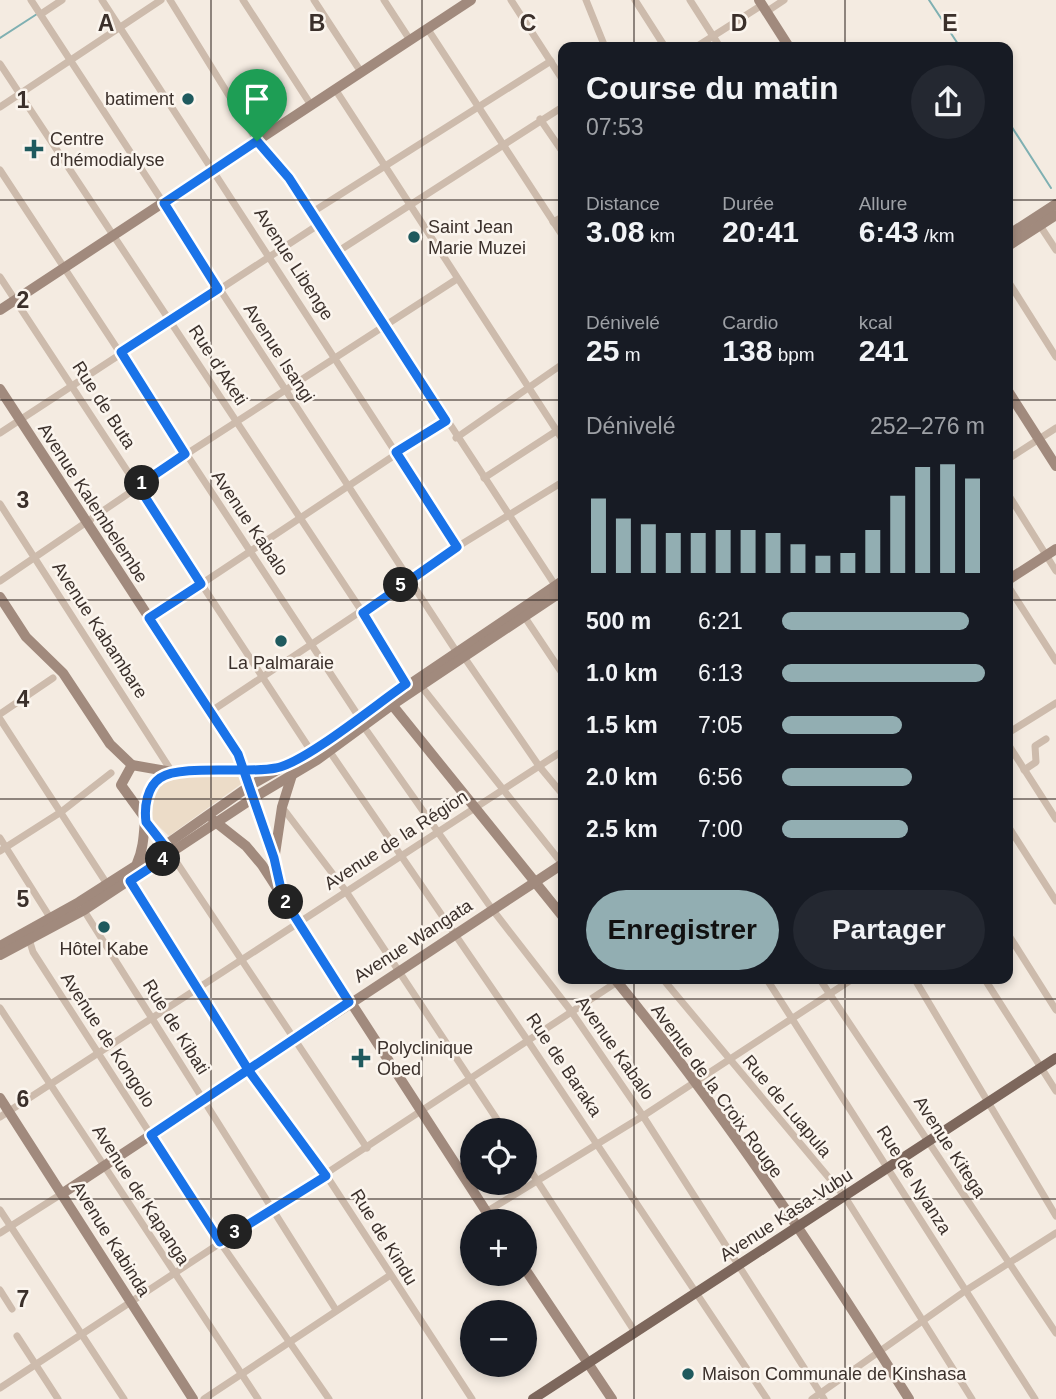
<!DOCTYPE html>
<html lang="fr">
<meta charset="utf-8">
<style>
:root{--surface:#171b24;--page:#242831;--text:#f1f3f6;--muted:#9ea1a6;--accent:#92aeb2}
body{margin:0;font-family:Helvetica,sans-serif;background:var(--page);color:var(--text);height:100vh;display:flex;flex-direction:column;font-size:26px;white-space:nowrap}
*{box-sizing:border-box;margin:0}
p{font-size:23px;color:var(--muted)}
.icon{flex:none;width:38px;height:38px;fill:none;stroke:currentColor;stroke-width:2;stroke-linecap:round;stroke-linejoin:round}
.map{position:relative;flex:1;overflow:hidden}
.details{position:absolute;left:558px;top:42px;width:455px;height:942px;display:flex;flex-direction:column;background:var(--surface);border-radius:14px;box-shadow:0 4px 10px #0003}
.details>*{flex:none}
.tools{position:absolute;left:460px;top:1118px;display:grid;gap:14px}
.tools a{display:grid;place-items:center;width:77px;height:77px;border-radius:50%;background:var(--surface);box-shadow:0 4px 10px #0003;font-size:35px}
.pin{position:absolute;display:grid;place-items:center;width:60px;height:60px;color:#fff;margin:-72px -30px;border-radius:50% 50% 50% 0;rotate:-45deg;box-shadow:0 0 7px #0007}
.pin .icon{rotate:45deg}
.km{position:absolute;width:35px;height:35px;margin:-18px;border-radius:50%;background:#222;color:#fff;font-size:19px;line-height:35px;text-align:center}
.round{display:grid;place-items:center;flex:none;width:74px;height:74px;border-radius:37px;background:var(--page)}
.summary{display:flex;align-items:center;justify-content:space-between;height:119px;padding:0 28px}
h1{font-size:32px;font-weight:800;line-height:52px}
.metrics{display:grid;grid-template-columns:repeat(3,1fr);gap:10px;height:119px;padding:7px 28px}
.metrics div{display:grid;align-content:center}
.metrics b{font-size:30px;font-weight:800}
.metrics small{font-size:19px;font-weight:400}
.metrics p{font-size:19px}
.chart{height:196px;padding:14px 28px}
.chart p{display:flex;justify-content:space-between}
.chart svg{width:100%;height:126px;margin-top:7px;stroke:var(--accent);stroke-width:6}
.action{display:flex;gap:14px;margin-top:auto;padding:14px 28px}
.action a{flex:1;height:80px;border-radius:42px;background:var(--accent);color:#111;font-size:28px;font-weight:800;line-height:80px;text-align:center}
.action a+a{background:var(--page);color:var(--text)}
ul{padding:0 28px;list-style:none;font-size:23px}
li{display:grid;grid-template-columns:112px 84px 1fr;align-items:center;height:52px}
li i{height:18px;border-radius:9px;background:var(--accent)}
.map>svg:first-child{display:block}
.plaza{fill:#ecdcc8}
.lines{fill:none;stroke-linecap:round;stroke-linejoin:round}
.stream{stroke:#7fb0b2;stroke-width:2}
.street{stroke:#cdbbac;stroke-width:7}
.secondary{stroke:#a18a7d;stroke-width:10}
.primary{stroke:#7d675c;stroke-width:10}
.route-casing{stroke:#fff;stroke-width:14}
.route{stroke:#1a73e8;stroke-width:9}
.grid{fill:none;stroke:#3b302b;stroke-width:2;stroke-opacity:0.55}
.poi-dot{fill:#1f5a5e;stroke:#fbf5ee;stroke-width:2.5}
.labels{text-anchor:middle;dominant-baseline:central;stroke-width:5;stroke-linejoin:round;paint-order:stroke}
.poi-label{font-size:18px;fill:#3b302b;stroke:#fbf5ee;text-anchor:start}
.street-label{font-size:18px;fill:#3b302b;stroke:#fbf5ee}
.grid-label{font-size:23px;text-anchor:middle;font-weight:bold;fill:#3b302b;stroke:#fbf5ee;stroke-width:5;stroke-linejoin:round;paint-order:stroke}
</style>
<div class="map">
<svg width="1056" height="1399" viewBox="0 0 1056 1399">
<rect width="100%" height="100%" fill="#f4ebe1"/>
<!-- plaza -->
<path class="plaza" d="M242 774 244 782 169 836 145 813 160 778Z"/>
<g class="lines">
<!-- stream -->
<g class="stream">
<path d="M929 0 960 47"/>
<path d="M0 38 37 14"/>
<path d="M1008 121 1051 188"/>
</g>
<!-- street -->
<g class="street">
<path d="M31 0 456 651"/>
<path d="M102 0 457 547"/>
<path d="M170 0 257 141 289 178 555 585"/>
<path d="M243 0 311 105"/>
<path d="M314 0 361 72"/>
<path d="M384 0 410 40"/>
<path d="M511 0 564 82"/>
<path d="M586 0 605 47"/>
<path d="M635 0 665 47"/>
<path d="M690 0 720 47"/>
<path d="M766 12 784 0"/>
<path d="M41 14 62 0"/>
<path d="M427 28 564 238"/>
<path d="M696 47 762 5"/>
<path d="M0 64 363 613 406 684"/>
<path d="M335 89 564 442"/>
<path d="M0 107 161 0"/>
<path d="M540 119 564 154"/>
<path d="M0 170 359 717"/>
<path d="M311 213 551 61"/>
<path d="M1037 221 1056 250"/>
<path d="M553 222 564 216"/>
<path d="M337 252 564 106"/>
<path d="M0 277 311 751"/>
<path d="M1008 281 1056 357"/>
<path d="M0 433 318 225"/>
<path d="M456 438 564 363"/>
<path d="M1008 459 1056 428"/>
<path d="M484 478 564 426"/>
<path d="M1008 494 1056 571"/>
<path d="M0 504 172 772"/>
<path d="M0 581 185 455 457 279"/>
<path d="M1008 586 1056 661"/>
<path d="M522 613 564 676"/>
<path d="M150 618 446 421"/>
<path d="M464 657 539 766 564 796"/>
<path d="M421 686 564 866"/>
<path d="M210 712 457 547 564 481"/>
<path d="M0 714 53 678"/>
<path d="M0 719 107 884"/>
<path d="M364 727 492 909 571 1011 643 1116 824 1399"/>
<path d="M1008 733 1056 703"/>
<path d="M1008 744 1056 819"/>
<path d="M330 752 528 1041 767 1399"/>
<path d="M1024 770 1036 762 1035 746 1046 739"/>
<path d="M282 807 345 890 504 1130"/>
<path d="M1008 826 1056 901"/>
<path d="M0 838 51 919"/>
<path d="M0 851 61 812 111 773"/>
<path d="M171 854 367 1148"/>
<path d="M130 881 249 1071 326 1175 472 1399"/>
<path d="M83 909 336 1310"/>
<path d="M1008 934 1056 1010"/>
<path d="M29 939 33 952 220 1242 329 1399"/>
<path d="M662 978 845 1197 972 1399"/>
<path d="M766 978 1035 1399"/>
<path d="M819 978 1056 1333"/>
<path d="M914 978 1056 1216"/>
<path d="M984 978 1056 1091"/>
<path d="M0 1008 258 1399"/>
<path d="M0 1117 564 750"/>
<path d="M525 1162 635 1332"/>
<path d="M0 1210 124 1399"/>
<path d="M486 1212 643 1116 854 978"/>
<path d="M0 1233 63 1193"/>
<path d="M0 1290 12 1309"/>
<path d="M17 1336 58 1399"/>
<path d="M0 1388 623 978"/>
<path d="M204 1399 389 1276"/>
<path d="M812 1399 965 1291 1056 1233"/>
</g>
<!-- secondary -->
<g class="secondary">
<path d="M759 0 789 47"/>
<path d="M1008 235 1056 204"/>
<path d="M1008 246 1056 215"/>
<path d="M0 310 471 0"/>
<path d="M0 389 238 754 274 857 283 898"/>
<path d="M1008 391 1056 466"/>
<path d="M1008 580 1056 549"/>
<path d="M0 597 26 637 63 673 110 744 132 765 172 772 276 768"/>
<path d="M389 701 564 918"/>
<path d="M132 765 121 785 169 851"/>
<path d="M213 820 246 846 262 865 493 1222"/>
<path d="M275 854 282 807 292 775"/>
<path d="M137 863C152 831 134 790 171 772"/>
<path d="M0 946 79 902 137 865 251 785 311 751 564 580"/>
<path d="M0 955 84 910 255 797 317 760 392 705 564 590"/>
<path d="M614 978C722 1110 818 1254 909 1399"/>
<path d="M0 1098 193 1399"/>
<path d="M63 1193 564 863"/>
<path d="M525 1269 612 1399"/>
</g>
<!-- primary -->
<path class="primary" d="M533 1399 1056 1058"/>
</g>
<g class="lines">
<defs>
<path id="route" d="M257 141 164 203 218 289 121 352 185 454 138 486 201 584 149 618 238 754 274 858 283 898 349 1002 151 1135 220 1242 326 1176 249 1071 130 881 171 854 146 822C144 807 147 787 160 778 180 764 249 774 276 768 305 763 378 703 406 684L363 613 457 547 396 452 446 421 289 178 257 141"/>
</defs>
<!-- route casing -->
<use href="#route" class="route-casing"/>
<!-- route -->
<use href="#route" class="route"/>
</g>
<!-- grid -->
<path class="grid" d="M211 0V1399M422 0V1399M634 0V47M845 0V47M0 200H564M1008 200H1056M0 400H564M1008 400H1056M0 600H564M1008 600H1056M0 799H564M1008 799H1056M634 978V1399M845 978V1399M0 999H1056M0 1199H1056"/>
<!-- markers -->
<g class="poi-dot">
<circle cx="188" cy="99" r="7"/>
<path d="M30.5 138.5h7v7h7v7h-7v7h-7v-7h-7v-7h7z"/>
<circle cx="414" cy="237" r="7"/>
<circle cx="281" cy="641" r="7"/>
<circle cx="104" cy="927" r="7"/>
<path d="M357.5 1047.5h7v7h7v7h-7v7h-7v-7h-7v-7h7z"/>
<circle cx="688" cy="1374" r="7"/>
</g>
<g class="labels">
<!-- poi labels -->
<g class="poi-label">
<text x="174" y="99" text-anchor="end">batiment</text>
<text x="50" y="139">Centre<tspan x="50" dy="21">d'hémodialyse</tspan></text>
<text x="428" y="227">Saint Jean<tspan x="428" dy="21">Marie Muzei</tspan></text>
<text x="281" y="663" text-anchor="middle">La Palmaraie</text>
<text x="104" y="949" text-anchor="middle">Hôtel Kabe</text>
<text x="377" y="1048">Polyclinique<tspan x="377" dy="21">Obed</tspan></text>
<text x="702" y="1374">Maison Communale de Kinshasa</text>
</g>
<!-- street labels -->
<g class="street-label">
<text transform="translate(294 264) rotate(57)">Avenue Libenge</text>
<text transform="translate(279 353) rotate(57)">Avenue Isangi</text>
<text transform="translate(218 365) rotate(57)">Rue d'Aketi</text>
<text transform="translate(104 405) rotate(57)">Rue de Buta</text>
<text transform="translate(93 503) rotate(57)">Avenue Kalembelembe</text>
<text transform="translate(250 523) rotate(56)">Avenue Kabalo</text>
<text transform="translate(100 630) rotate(57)">Avenue Kabambare</text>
<text transform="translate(396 840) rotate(-33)">Avenue de la Région</text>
<text transform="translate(413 941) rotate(-33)">Avenue Wangata</text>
<text transform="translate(176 1027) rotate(58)">Rue de Kibati</text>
<text transform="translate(108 1040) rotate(57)">Avenue de Kongolo</text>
<text transform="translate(615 1048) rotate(55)">Avenue Kabalo</text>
<text transform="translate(564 1065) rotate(56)">Rue de Baraka</text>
<text transform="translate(717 1091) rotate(54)">Avenue de la Croix Rouge</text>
<text transform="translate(787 1106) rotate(50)">Rue de Luapula</text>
<text transform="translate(950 1147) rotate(57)">Avenue Kitega</text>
<text transform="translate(914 1180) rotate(58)">Rue de Nyanza</text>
<text transform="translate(141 1195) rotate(57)">Avenue de Kapanga</text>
<text transform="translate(786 1215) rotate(-33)">Avenue Kasa-Vubu</text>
<text transform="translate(384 1237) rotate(58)">Rue de Kindu</text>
<text transform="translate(111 1239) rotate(58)">Avenue Kabinda</text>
</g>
</g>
<g class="grid-label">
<text x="106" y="31">A</text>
<text x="317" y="31">B</text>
<text x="528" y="31">C</text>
<text x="739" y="31">D</text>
<text x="950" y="31">E</text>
<text x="23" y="108">1</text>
<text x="23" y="308">2</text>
<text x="23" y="508">3</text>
<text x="23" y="707">4</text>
<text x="23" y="907">5</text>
<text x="23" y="1107">6</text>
<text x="23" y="1307">7</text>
</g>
</svg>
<div class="tools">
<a><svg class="icon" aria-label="locate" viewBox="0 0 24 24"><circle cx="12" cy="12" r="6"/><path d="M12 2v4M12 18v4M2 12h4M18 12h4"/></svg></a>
<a>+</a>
<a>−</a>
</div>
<div class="pin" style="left:257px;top:141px;background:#1e9e55"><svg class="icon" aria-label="arrive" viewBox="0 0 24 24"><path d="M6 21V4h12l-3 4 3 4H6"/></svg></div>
<b class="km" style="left:142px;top:483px">1</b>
<b class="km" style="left:286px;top:902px">2</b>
<b class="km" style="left:235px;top:1232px">3</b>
<b class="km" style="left:163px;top:859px">4</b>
<b class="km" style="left:401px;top:585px">5</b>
<section class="details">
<div class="summary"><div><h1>Course du matin</h1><p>07:53</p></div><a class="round"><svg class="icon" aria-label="share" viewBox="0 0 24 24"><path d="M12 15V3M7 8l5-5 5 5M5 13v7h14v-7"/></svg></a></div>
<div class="metrics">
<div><p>Distance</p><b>3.08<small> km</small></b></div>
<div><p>Durée</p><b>20:41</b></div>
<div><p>Allure</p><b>6:43<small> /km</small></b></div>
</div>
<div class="metrics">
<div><p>Dénivelé</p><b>25<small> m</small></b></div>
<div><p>Cardio</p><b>138<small> bpm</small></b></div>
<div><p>kcal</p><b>241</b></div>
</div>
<div class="chart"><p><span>Dénivelé</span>252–276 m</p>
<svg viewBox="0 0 160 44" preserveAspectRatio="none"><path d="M5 44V18M15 44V25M25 44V27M35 44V30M45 44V30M55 44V29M65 44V29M75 44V30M85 44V34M95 44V38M105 44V37M115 44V29M125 44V17M135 44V7M145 44V6M155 44V11"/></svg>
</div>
<ul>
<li><b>500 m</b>6:21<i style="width:92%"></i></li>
<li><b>1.0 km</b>6:13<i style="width:100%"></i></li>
<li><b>1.5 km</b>7:05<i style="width:59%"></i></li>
<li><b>2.0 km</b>6:56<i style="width:64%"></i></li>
<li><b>2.5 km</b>7:00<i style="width:62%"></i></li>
</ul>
<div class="action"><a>Enregistrer</a><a>Partager</a></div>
</section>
</div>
